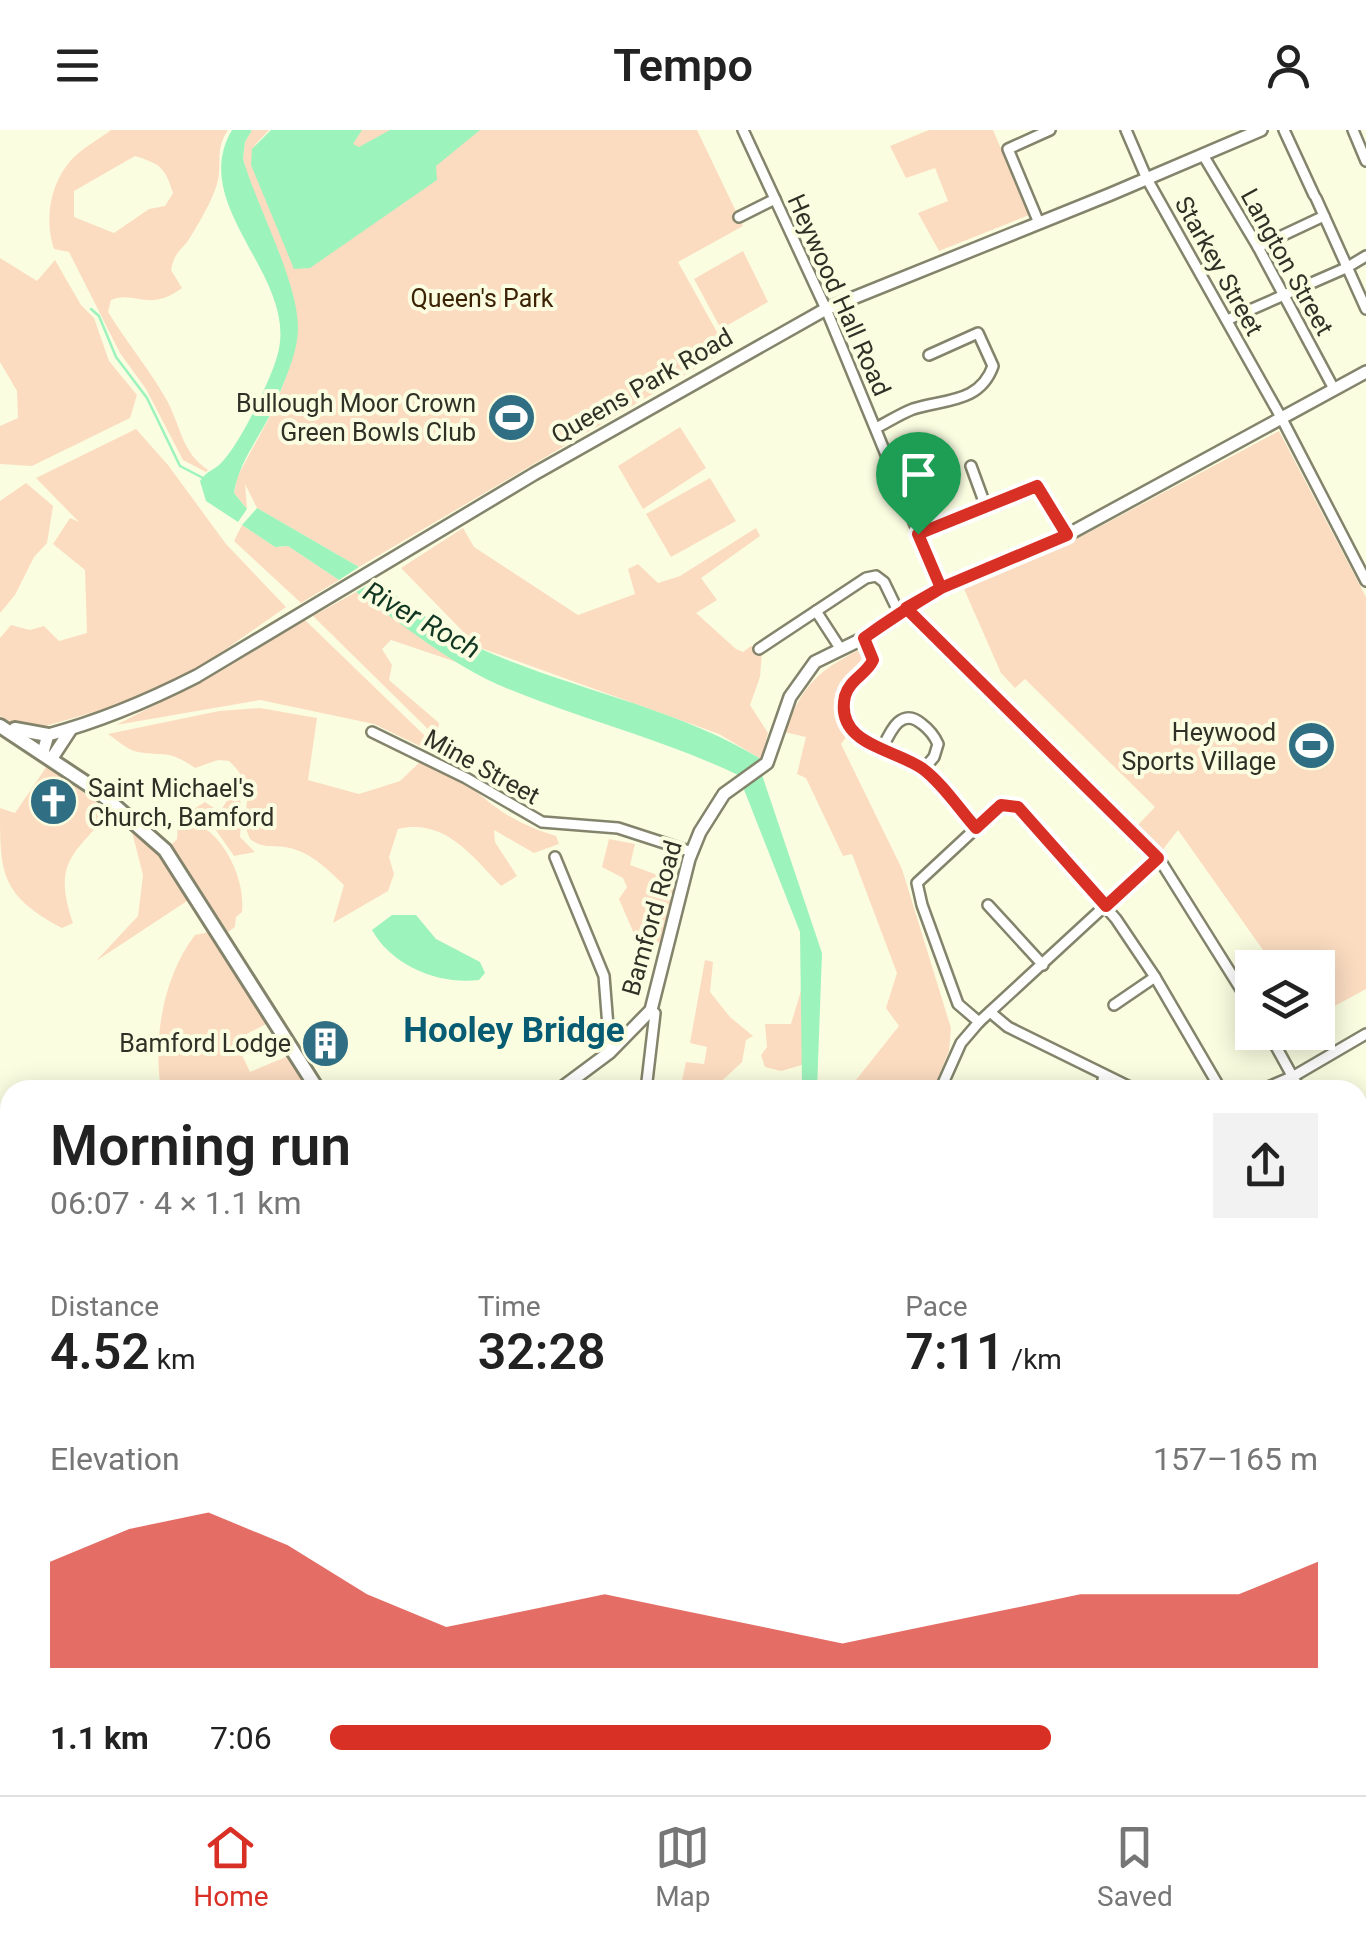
<!DOCTYPE html>
<meta charset="utf-8">
<style>
:root{--surface:#fff;--page:#f2f2f2;--text:#222;--muted:#767676;--line:#e0e0e0;--accent:#d93025}
body{margin:0;font-family:Roboto,sans-serif;background:var(--page);color:var(--text);height:100vh;display:flex;flex-direction:column;font-size:38px;white-space:nowrap}
*{box-sizing:border-box;margin:0}
p{font-size:32px;color:var(--muted)}
.icon{flex:none;width:55px;height:55px;fill:none;stroke:currentColor;stroke-width:2;stroke-linecap:round;stroke-linejoin:round}
.map{position:relative;flex:1;overflow:hidden}
.side{position:absolute;left:0px;top:950px;width:1368px;height:715px;display:flex;flex-direction:column;background:var(--surface);border-radius:30px 30px 0 0;box-shadow:0 5px 25px #0003}
.side>*{flex:none}
.fabs{position:absolute;left:1235px;top:820px;display:grid;gap:20px}
.fabs a{display:grid;place-items:center;width:100px;height:100px;border-radius:0px;background:var(--surface);box-shadow:0 5px 25px #0003;font-size:50px}
.pin{position:absolute;display:grid;place-items:center;width:85px;height:85px;color:#fff;margin:-102px -42px;border-radius:50% 50% 50% 0;rotate:-45deg;box-shadow:0 0 10px #0007}
.pin .icon{rotate:45deg}
.round{display:grid;place-items:center;flex:none;width:105px;height:105px;border-radius:0px;background:var(--page)}
.summary{display:flex;align-items:center;justify-content:space-between;height:170px;padding:0 50px}
h1{font-size:55px;font-weight:600;line-height:75px}
.stats{display:grid;grid-template-columns:repeat(3,1fr);gap:15px;height:170px;padding:10px 50px}
.stats div{display:grid;align-content:center}
.stats b{font-size:50px;font-weight:600}
.stats small{font-size:28px;font-weight:400}
.stats p{font-size:28px}
.chart{height:280px;padding:20px 50px}
.chart p{display:flex;justify-content:space-between}
.chart svg{width:100%;height:180px;margin-top:10px;fill:var(--accent);opacity:.7}
ul{padding:0 50px;list-style:none;font-size:32px}
li{display:grid;grid-template-columns:160px 120px 1fr;align-items:center;height:75px}
li i{height:25px;border-radius:12px;background:var(--accent)}
header{display:flex;justify-content:space-between;align-items:center;height:130px;padding:0 50px;background:var(--surface);font-size:45px;font-weight:600}
.tab-bar{display:flex;justify-content:space-around;align-items:center;height:140px;border-top:2px solid var(--line);background:var(--surface);font-size:28px;color:var(--muted)}
.tab-bar a{display:grid;justify-items:center;gap:5px}
.tab-bar .selected{color:var(--accent)}
.map>svg:first-child{display:block}
.green{fill:#fbdcc1;fill-rule:evenodd}
.water{fill:#9df3bc}
.lines{fill:none;stroke-linecap:round;stroke-linejoin:round}
.stream{stroke:#9df3bc;stroke-width:2.5}
.minor-casing{stroke:#83846b;stroke-width:14}
.tertiary-casing{stroke:#83846b;stroke-width:16}
.secondary-casing{stroke:#83846b;stroke-width:18}
.minor{stroke:#fff;stroke-width:9}
.tertiary{stroke:#fff;stroke-width:11}
.secondary{stroke:#fff;stroke-width:12}
.route-casing{stroke:#fff;stroke-width:20}
.route{stroke:#d93025;stroke-width:12}
.labels{text-anchor:middle;dominant-baseline:central;stroke-width:8;stroke-linejoin:round;paint-order:stroke}
.street-label{font-size:25px;fill:#303126;stroke:#fbfde1}
.park-label{font-size:25px;fill:#3d2306;stroke:#fbfde1}
.poi-label{font-size:25px;fill:#303126;stroke:#fbfde1;text-anchor:end}
.water-label{font-size:28px;font-style:italic;fill:#113621;stroke:#fbfde1}
.district-label{font-size:35px;font-weight:bold;fill:#075b72;stroke:#fbfde1}
</style>
<header><svg class="icon" aria-label="menu" viewBox="0 0 24 24"><path d="M4 6h16M4 12h16M4 18h16"/></svg>Tempo<svg class="icon" aria-label="person" viewBox="0 0 24 24"><circle cx="12" cy="8" r="4"/><path d="M4 21q1-7 8-7t8 7"/></svg></header>
<div class="map">
<svg width="1366" height="1665" viewBox="0 0 1366 1665">
<rect width="100%" height="100%" fill="#fbfde1"/>
<!-- green -->
<g class="green">
<path d="M111 0H228C214 21 223 34 217 54 212 71 200 91 191 106 182 121 175 120 171 140L182 158C149 183 135 160 111 170L108 182C126 211 148 238 165 267 181 294 180 321 208 340L206 342 183 330 146 259 120 223 69 122 54 119C44 89 50 53 72 29 83 18 99 9 111 0ZM135 26C160 34 165 37 173 63L165 76 149 79 114 103 74 87V61Z"/>
<path d="M252 0H269L253 17 276 0H697L743 96 678 132 727 220 359 437 257 378 245 354 247 379 234 363 237 347 275 277 293 227 243 29 245 12Z"/>
<path d="M929 0H993L1029 85 939 121 918 83 948 71 935 38 906 48 890 16Z"/>
<path d="M743 121 768 172 721 199 694 149Z"/>
<path d="M0 128 37 151 55 130 81 175 94 188 109 231 137 265 130 288 32 336 0 334V296L18 288 17 261 0 232Z"/>
<path d="M680 297 706 338 643 379 618 336Z"/>
<path d="M136 299 168 335 226 414 286 477 196 540 139 569 28 601 0 586V508L11 495 30 500 44 496 59 511 87 503 85 440 53 414 70 388 79 392 36 348Z"/>
<path d="M1279 301 1366 467V859L1318 885V838L1275 837 1178 700 1161 722 1137 696 1155 677 1025 549 1015 558 1001 543 964 459 1069 413Z"/>
<path d="M710 348 736 391 671 427 646 384Z"/>
<path d="M26 353 53 376 47 413 34 427 15 465 0 483V371Z"/>
<path d="M242 395 275 417 288 416 339 450 301 473 234 411Z"/>
<path d="M463 398 474 417 578 485 635 464 628 439 638 434 658 453 680 446 756 398 760 406 701 448 717 470 696 483 736 519 743 522 751 516 762 522 760 547 750 575 768 603 761 629 719 604 478 517 401 438Z"/>
<path d="M356 462 459 533 391 510 382 519 392 535 389 550 439 593 437 608 313 486Z"/>
<path d="M305 490 451 631 374 594 260 570 116 595 221 541Z"/>
<path d="M857 521 862 522 865 527C861 537 857 538 850 546 834 564 834 586 847 606L841 614 902 739 951 898 949 921 933 960H848L899 896 886 878 897 843 852 724 843 726 806 648 797 644 806 607 784 602C803 557 814 543 857 521Z"/>
<path d="M260 578 317 588 308 650 359 664 400 651 421 631C452 635 473 661 497 678 515 691 536 700 556 706L559 714 534 723 494 700 495 712 517 746 501 756C472 726 445 688 398 699L389 727 394 744 388 761 333 793 344 755C327 739 313 724 290 718 274 714 264 720 250 709 235 680 264 664 229 631L218 630 195 638C168 619 166 627 138 622 127 620 117 610 108 604L219 581Z"/>
<path d="M47 636 110 682C72 726 53 732 73 793L62 798C0 765 0 743 0 678L15 683Z"/>
<path d="M235 657 242 676 240 707 255 722 234 726 211 693 192 680 205 672 220 682Z"/>
<path d="M194 693C224 703 246 751 242 782L236 787 235 797 228 802 171 715 177 709 178 694Z"/>
<path d="M131 698 163 730 190 769 96 831 138 786 143 745Z"/>
<path d="M609 709 635 714 630 735 677 752 664 814 645 809 638 813 619 769 627 757 623 748 602 737Z"/>
<path d="M209 802 268 893 235 910 250 942 288 926 310 960H272L265 954 226 952 204 960H161C153 908 163 847 195 805Z"/>
<path d="M705 830 713 832 710 862 730 887 753 906 746 910 742 932 712 960H680L686 932 704 934 707 917 690 913Z"/>
<path d="M803 854 802 935 781 941 765 937 761 925 767 917 765 894H791Z"/>
<path d="M10 1245V1655H43L33 1665H0V1250Z"/>
<path d="M1366 1444V1665H1261L1252 1655H1358V1463Z"/>
<path d="M782 1655H1086L1080 1665H776Z"/>
<path d="M1093 1655H1214L1220 1665H1085Z"/>
</g>
<!-- water -->
<g class="water">
<path d="M232 0H252L245 12 243 29C257 77 298 151 298 198 298 221 287 244 279 265 267 299 239 328 234 363L247 379 238 392 206 371 200 351C207 340 214 341 222 332 240 314 272 248 278 223 298 146 187 76 232 0Z"/>
<path d="M271 0H362L353 14 359 17 390 0H480L436 36 437 50 310 138 294 139 251 35 252 19Z"/>
<path d="M257 378 359 437 339 450 288 416 275 417 242 395Z"/>
<path d="M375 451C408 474 442 501 479 518 572 560 673 576 761 629L738 645C663 609 582 590 506 558 451 535 404 495 356 462Z"/>
<path d="M762 645 822 823 817 960H799L802 955 800 802 743 657Z"/>
<path d="M392 785H416L436 809 480 832 485 843 479 850C439 855 392 836 372 800Z"/>
</g>
<g class="lines">
<!-- stream -->
<g class="stream">
<path d="M91 179 99 186 116 227 147 268 180 336 203 348"/>
<path d="M0 1130 10 1118"/>
<path d="M0 1150 3 1129"/>
<path d="M0 1454 10 1447"/>
<path d="M0 1509 10 1499"/>
<path d="M1084 1665 1090 1655"/>
</g>
<defs>
<g id="minor">
<path d="M743 0 826 179 941 458"/>
<path d="M1126 0 1147 49 1282 289 1366 451"/>
<path d="M1284 0 1314 65"/>
<path d="M1353 0 1366 31"/>
<path d="M1203 25 1258 117 1334 259"/>
<path d="M1316 68 1366 179"/>
<path d="M739 87 775 69"/>
<path d="M1039 93 1008 19 1050 0"/>
<path d="M1258 117 1324 86"/>
<path d="M1227 190 1346 138 1366 126"/>
<path d="M876 298C888 292 900 284 913 279 945 269 980 273 993 236L978 203 929 225"/>
<path d="M971 336 986 377"/>
<path d="M918 404 1037 355 1067 405"/>
<path d="M906 478 1158 727 1252 877"/>
<path d="M816 481 840 518"/>
<path d="M864 508 873 530C866 545 850 550 845 567 833 614 896 619 923 639 943 654 959 679 975 698"/>
<path d="M759 519 866 448 876 446 884 452 899 483"/>
<path d="M372 602 466 648 542 692 618 698 692 722"/>
<path d="M882 619C890 602 901 576 922 594 930 600 934 605 938 614L934 627 923 640"/>
<path d="M555 727 604 846 610 922"/>
<path d="M988 775 1043 835"/>
<path d="M1114 875 1155 847"/>
<path d="M990 882 1008 897 1136 960"/>
<path d="M979 892 1158 727"/>
<path d="M1268 902 1300 960"/>
<path d="M646 960 655 883 651 880"/>
<path d="M940 960 961 913 979 892 958 874 922 775 917 753 1001 675 1018 677 1116 789 1155 847 1221 960"/>
<path d="M1101 960 1104 945"/>
<path d="M1261 960 1294 946 1366 904"/>
<path d="M1358 1003 1366 1000"/>
<path d="M769 1665 775 1655"/>
</g>
<g id="tertiary">
<path d="M43 622 48 605C101 591 148 571 197 546L534 344 826 179 1111 64 1261 0"/>
<path d="M52 628 71 599"/>
<path d="M559 960 610 922 651 880 689 729 700 702 724 664 767 633 790 567 815 532 864 508 899 483 941 458 1067 405 1366 242"/>
<path d="M0 1244 10 1239"/>
</g>
<g id="secondary">
<path d="M0 596 98 661 165 720 318 960"/>
<path d="M15 599 48 605"/>
<path d="M633 1655 638 1665"/>
</g>
</defs>
<!-- minor casing -->
<use href="#minor" class="minor-casing"/>
<!-- tertiary casing -->
<use href="#tertiary" class="tertiary-casing"/>
<!-- secondary casing -->
<use href="#secondary" class="secondary-casing"/>
<!-- minor -->
<use href="#minor" class="minor"/>
<!-- tertiary -->
<use href="#tertiary" class="tertiary"/>
<!-- secondary -->
<use href="#secondary" class="secondary"/>
</g>
<g class="lines">
<defs>
<path id="route" d="M918 404 941 458C914 474 889 490 864 508L873 530C866 545 850 549 845 566 834 615 896 619 923 639 943 654 959 679 976 698L1001 675 1018 677 1106 776 1158 728 906 478 941 458 1067 405 1037 356 918 404"/>
</defs>
<!-- route casing -->
<use href="#route" class="route-casing"/>
<!-- route -->
<use href="#route" class="route"/>
</g>
<!-- icons -->
<defs>
<symbol id="stadium-disc" viewBox="-11 -11 22 22"><circle r="9.5" fill="#306e83" stroke="#fbfde1"/><path d="M0-5a6.5 5 0 1 0 0 10a6.5 5 0 1 0 0-10ZM-3.5-1.8h7v3.6h-7Z" fill="#fff"/></symbol>
<symbol id="church-disc" viewBox="-11 -11 22 22"><circle r="9.5" fill="#306e83" stroke="#fbfde1"/><path d="M-1.2-6h2.4v3.5h3.3v2.4h-3.3V6h-2.4V-.1h-3.3v-2.4h3.3Z" fill="#fff"/></symbol>
<symbol id="building-disc" viewBox="-11 -11 22 22"><circle r="9.5" fill="#306e83" stroke="#fbfde1"/><path d="M-4-6H4V6H1V3H-1V6H-4ZM-2.5-4.3h1.7v1.8h-1.7ZM.8-4.3h1.7v1.8H.8ZM-2.5-1h1.7V.8h-1.7ZM.8-1h1.7V.8H.8Z" fill="#fff"/></symbol>
</defs>
<g fill-rule="evenodd">
<use href="#stadium-disc" x="484" y="260" width="55" height="55"/>
<use href="#stadium-disc" x="1284" y="588" width="55" height="55"/>
<use href="#church-disc" x="26" y="644" width="55" height="55"/>
<use href="#building-disc" x="298" y="886" width="55" height="55"/>
</g>
<g class="labels">
<!-- street labels -->
<g class="street-label">
<text transform="translate(1287 132) rotate(61)">Langton Street</text>
<text transform="translate(1219 136) rotate(61)">Starkey Street</text>
<text transform="translate(839 165) rotate(66)">Heywood Hall Road</text>
<text transform="translate(642 256) rotate(-30)">Queens Park Road</text>
<text transform="translate(482 637) rotate(29)">Mine Street</text>
<text transform="translate(652 788) rotate(-74)">Bamford Road</text>
</g>
<!-- park labels -->
<g class="park-label">
<text x="482" y="168">Queen's Park</text>
</g>
<!-- poi labels -->
<g class="poi-label">
<text x="476" y="273">Bullough Moor Crown<tspan x="476" dy="29">Green Bowls Club</tspan></text>
<text x="1276" y="602">Heywood<tspan x="1276" dy="29">Sports Village</tspan></text>
<text x="88" y="658" text-anchor="start">Saint Michael's<tspan x="88" dy="29">Church, Bamford</tspan></text>
<text x="291" y="913">Bamford Lodge</text>
</g>
<!-- water labels -->
<g class="water-label">
<text transform="translate(422 490) rotate(29)">River Roch</text>
</g>
<!-- district labels -->
<g class="district-label">
<text x="514" y="900">Hooley Bridge</text>
</g>
</g>
</svg>
<div class="fabs">
<a><svg class="icon" aria-label="layers" viewBox="0 0 24 24"><path d="M12 4l9 5-9 5-9-5zM3 14l9 5 9-5"/></svg></a>
</div>
<div class="pin" style="left:918px;top:404px;background:#1e9e55"><svg class="icon" aria-label="arrive" viewBox="0 0 24 24"><path d="M6 21V4h12l-3 4 3 4H6"/></svg></div>
<section class="side">
<div class="summary"><div><h1>Morning run</h1><p>06:07 · 4 × 1.1 km</p></div><a class="round"><svg class="icon" aria-label="share" viewBox="0 0 24 24"><path d="M12 15V3M7 8l5-5 5 5M5 13v7h14v-7"/></svg></a></div>
<div class="stats">
<div><p>Distance</p><b>4.52<small> km</small></b></div>
<div><p>Time</p><b>32:28</b></div>
<div><p>Pace</p><b>7:11<small> /km</small></b></div>
</div>
<div class="chart"><p><span>Elevation</span>157–165 m</p>
<svg viewBox="0 0 160 44" preserveAspectRatio="none"><path d="M0 44V18L10 10L20 6L30 14L40 26L50 34L60 30L70 26L80 30L90 34L100 38L110 34L120 30L130 26L140 26L150 26L160 18V44z"/></svg>
</div>
<ul>
<li><b>1.1 km</b>7:06<i style="width:73%"></i></li>
</ul>
</section>
</div>
<nav class="tab-bar">
<a class="selected"><svg class="icon" aria-label="home" viewBox="0 0 24 24"><path d="M3 11l9-7 9 7M6 9v11h12V9"/></svg>Home</a>
<a><svg class="icon" aria-label="map" viewBox="0 0 24 24"><path d="M3 6l6-2 6 2 6-2v14l-6 2-6-2-6 2zM9 4v14M15 6v14"/></svg>Map</a>
<a><svg class="icon" aria-label="saved" viewBox="0 0 24 24"><path d="M7 4h10v16l-5-4-5 4z"/></svg>Saved</a>
</nav>
